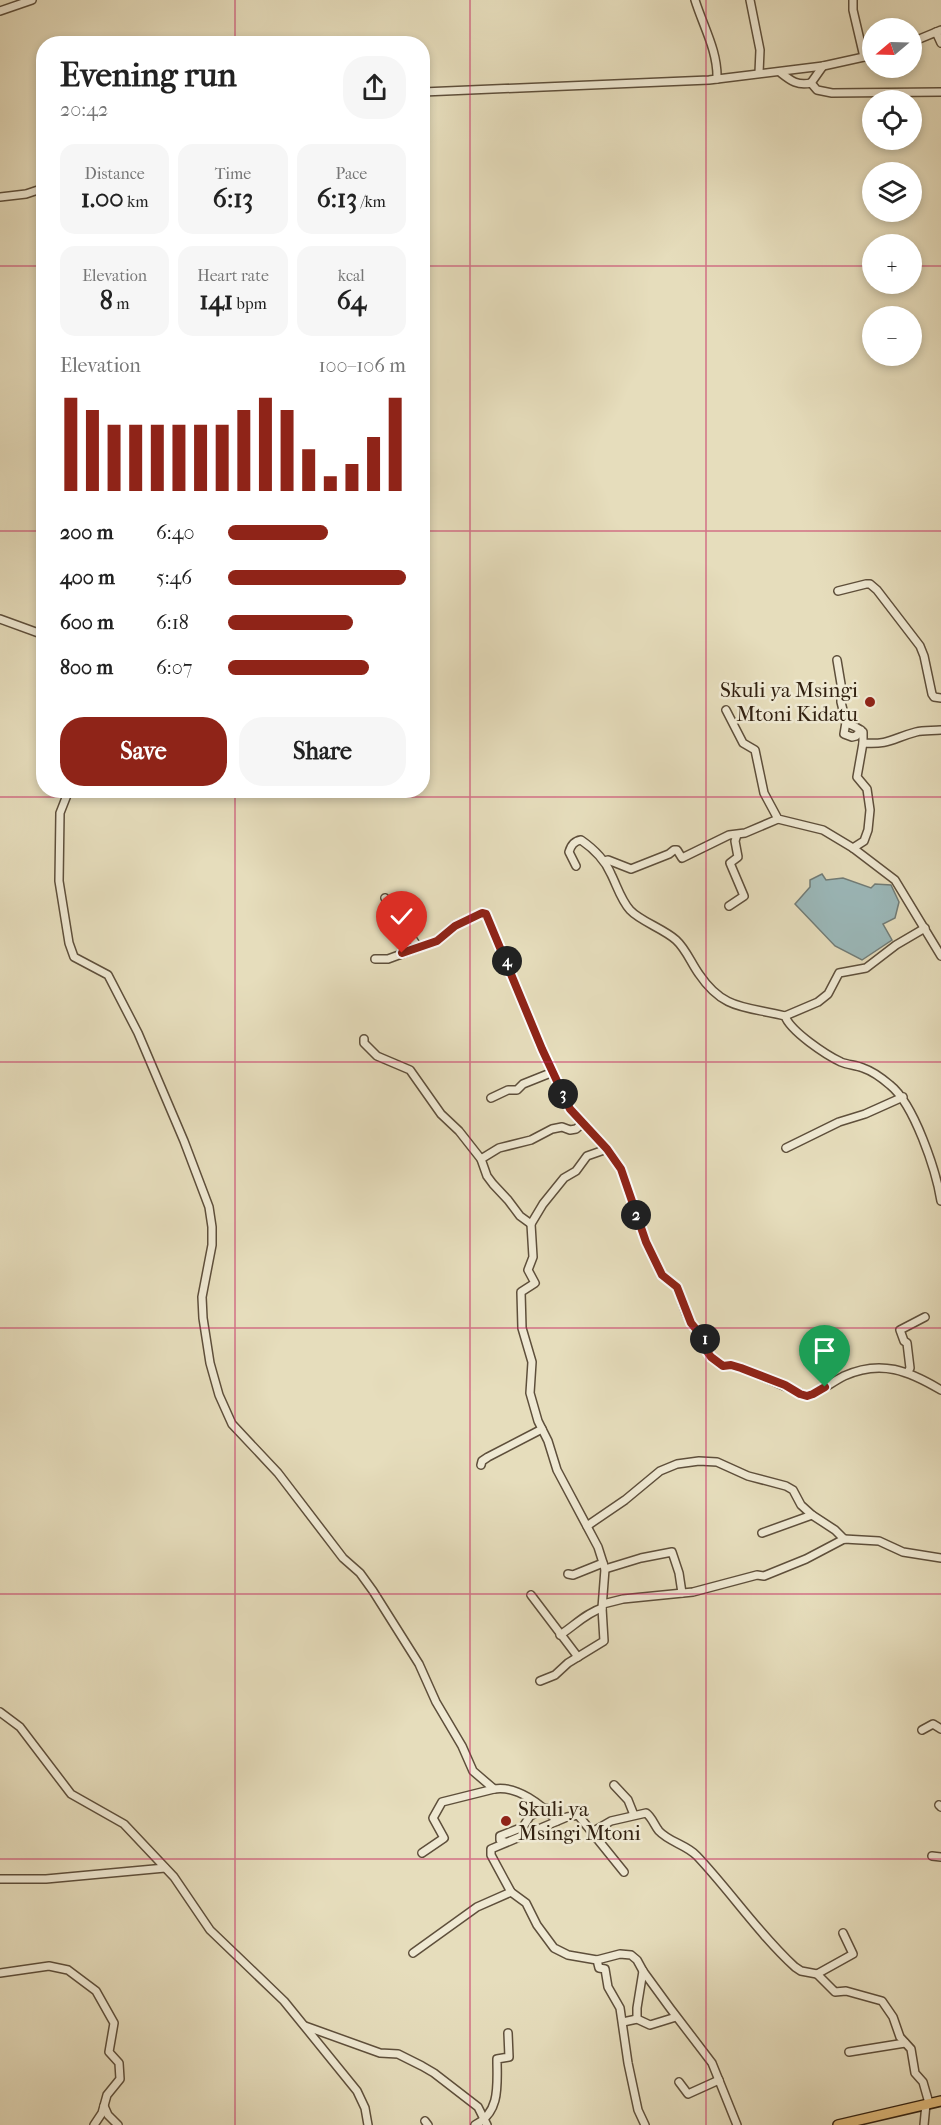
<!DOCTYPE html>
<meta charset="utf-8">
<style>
:root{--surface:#fff;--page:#f6f6f6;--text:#222;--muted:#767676;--accent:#8f2418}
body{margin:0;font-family:"IM FELL French Canon",serif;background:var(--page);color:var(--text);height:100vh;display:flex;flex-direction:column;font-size:22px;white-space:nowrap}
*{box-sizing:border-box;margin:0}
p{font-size:20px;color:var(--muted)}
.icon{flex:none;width:33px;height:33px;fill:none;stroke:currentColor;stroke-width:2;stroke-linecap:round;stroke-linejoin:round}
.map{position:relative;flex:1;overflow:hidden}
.details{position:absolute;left:36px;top:36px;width:394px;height:762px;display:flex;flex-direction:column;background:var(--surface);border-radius:24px;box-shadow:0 3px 9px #0003}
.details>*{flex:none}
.needle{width:39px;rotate:251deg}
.buttons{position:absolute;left:862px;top:18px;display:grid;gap:12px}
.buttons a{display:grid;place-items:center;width:60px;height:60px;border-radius:50%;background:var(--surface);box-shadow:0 3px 9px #0003;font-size:30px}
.pin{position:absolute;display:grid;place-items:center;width:51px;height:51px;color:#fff;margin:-62px -26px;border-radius:50% 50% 50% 0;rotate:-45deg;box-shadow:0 0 6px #0007}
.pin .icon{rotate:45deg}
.km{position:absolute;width:30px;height:30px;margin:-15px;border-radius:50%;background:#222;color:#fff;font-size:16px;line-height:30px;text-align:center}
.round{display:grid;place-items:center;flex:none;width:63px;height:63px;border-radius:24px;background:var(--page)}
.overview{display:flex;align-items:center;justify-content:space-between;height:102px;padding:0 24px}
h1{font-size:33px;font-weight:700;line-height:45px}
.stats{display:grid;grid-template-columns:repeat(3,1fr);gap:9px;height:102px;padding:6px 24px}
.stats div{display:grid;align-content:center;border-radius:15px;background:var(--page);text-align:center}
.stats b{font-size:26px;font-weight:700}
.stats small{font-size:16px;font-weight:400}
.stats p{font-size:16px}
.chart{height:168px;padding:12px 24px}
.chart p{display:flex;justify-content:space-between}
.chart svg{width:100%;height:108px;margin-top:6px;stroke:var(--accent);stroke-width:6}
.button{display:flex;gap:12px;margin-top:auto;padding:12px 24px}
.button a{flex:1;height:69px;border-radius:24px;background:var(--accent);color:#fff;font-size:24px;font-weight:700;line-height:69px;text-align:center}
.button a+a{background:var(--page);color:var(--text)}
ul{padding:0 24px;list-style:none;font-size:20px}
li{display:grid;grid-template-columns:96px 72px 1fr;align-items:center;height:45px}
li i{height:15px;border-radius:8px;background:var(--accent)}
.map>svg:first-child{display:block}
.water{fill:#9bb9bb;stroke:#717c77;stroke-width:1.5}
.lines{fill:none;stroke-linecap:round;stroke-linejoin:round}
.minor-casing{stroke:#5e4f3b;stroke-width:10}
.major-casing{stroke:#312010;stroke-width:12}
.minor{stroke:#efe9d3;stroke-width:7}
.major{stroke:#e3be7e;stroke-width:9}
.route-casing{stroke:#fff;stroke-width:12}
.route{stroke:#8f2418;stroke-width:8}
.grid{fill:none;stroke:#c2185b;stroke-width:1.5;stroke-opacity:0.55}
.poi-dot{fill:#8f2418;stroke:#efe9d3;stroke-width:2}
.labels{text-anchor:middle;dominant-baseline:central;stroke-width:5;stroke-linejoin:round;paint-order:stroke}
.poi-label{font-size:21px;fill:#312010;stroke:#efe9d3;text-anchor:end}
</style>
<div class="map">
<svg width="941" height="2125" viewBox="0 0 941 2125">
<rect width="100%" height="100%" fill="#e6ddbc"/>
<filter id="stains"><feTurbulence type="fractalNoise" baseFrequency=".00333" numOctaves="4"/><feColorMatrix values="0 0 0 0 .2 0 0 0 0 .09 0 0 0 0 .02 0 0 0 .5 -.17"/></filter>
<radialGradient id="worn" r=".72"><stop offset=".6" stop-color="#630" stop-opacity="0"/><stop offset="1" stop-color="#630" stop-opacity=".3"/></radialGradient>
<!-- water -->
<path class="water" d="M822 874 826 880 843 878 871 888 875 884 891 885 899 902 895 918 883 924 892 940 862 960 835 946 795 904 810 887V880Z"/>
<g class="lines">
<defs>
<g id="minor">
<path d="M695 0C703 26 718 51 717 79"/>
<path d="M750 0 760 50 759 73"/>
<path d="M853 0V10L864 57"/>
<path d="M0 11 32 0"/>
<path d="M936 32 941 43"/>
<path d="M912 42 941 30"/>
<path d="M781 73C791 81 798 86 811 83L817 90 832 93 941 92"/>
<path d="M811 83 823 66"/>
<path d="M423 92 709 80 823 66 873 55"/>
<path d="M0 197 26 194 44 188"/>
<path d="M838 591 866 584H870L877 590 920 646 924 656 932 694 934 697 941 698"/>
<path d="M0 619 44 635"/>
<path d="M837 660 841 684V702L846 722"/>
<path d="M726 710 743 743 755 750 764 793 778 819 823 830 853 848 895 880 941 956"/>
<path d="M861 730 856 736 852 737 844 734 846 722C852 726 858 727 863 732V743C890 745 893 738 916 732 924 730 933 731 941 730"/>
<path d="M69 790 60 813 59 881 69 943 74 957 108 975 138 1033 184 1141 209 1207 212 1227V1245L202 1297 203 1318 210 1363 219 1395 232 1424 278 1473 343 1558 360 1573 373 1591 419 1664 436 1702 462 1746 473 1771 494 1789C517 1785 542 1805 557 1821"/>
<path d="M853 848 864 841 868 830 870 810 867 789 857 777 863 743"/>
<path d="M604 861 608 860 631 869 669 854 674 850H677L682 858 729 835 745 833 778 819"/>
<path d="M576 866 569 852C571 845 574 841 581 840 594 849 605 860 611 874 617 886 621 900 630 910 640 921 664 929 676 940 686 949 691 963 699 974 724 1011 746 1006 785 1016 790 1031 826 1055 841 1062 848 1065 856 1065 863 1068 872 1071 883 1079 890 1085 914 1104 936 1170 941 1201"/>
<path d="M385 898 418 947"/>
<path d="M729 906 744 896 730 863 738 857 735 841 737 835"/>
<path d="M375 959H388L437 941 455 925 482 913 486 914 542 1049 570 1109 607 1149 621 1169 646 1242 662 1275 677 1287 686 1313 691 1323 703 1335 706 1350 711 1357 723 1366 731 1365 742 1368 807 1396C820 1392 832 1382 844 1376 881 1359 909 1371 941 1390"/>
<path d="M785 1016 818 1002 828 994 839 973 866 968 896 945 925 928"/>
<path d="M364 1039V1043L377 1056 410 1070 441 1114 459 1131 481 1159 487 1176 493 1184 508 1200 520 1216 531 1224"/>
<path d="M491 1098 508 1090H517L523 1084 553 1072"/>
<path d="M786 1148 839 1122 865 1114 903 1097"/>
<path d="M481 1159 499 1148 531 1140 552 1129 562 1127 570 1130 576 1129 583 1123"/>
<path d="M908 1372 910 1368 907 1343 904 1341 900 1330 925 1317"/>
<path d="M481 1465 482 1461 488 1457 542 1429"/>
<path d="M587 1526 625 1500 660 1471 677 1464 699 1461 717 1462 748 1476 786 1486 793 1490 801 1505 812 1515 835 1530 844 1539"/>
<path d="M762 1533 812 1515"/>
<path d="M605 1569 641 1558 672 1552 679 1573 682 1593"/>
<path d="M568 1574 573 1575 603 1563"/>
<path d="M531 1595 578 1657"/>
<path d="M603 1604 623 1599 693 1592 757 1575 764 1576 806 1559 844 1539 879 1541 903 1552 941 1558"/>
<path d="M560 1635C574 1626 586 1613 602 1608"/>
<path d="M540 1681 555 1675 568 1663 604 1641 602 1608 605 1569 598 1547 557 1470 548 1441 538 1421 530 1393 532 1362 522 1328 521 1292 535 1283 528 1270 533 1257 531 1224 543 1204 564 1178 576 1171 587 1156 607 1149"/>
<path d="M0 1712 20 1727 71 1794 124 1824 174 1877 210 1930 284 2001 357 2091 365 2108 368 2125"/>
<path d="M922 1730 933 1724 941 1729"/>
<path d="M614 1785 628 1800 634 1815"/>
<path d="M939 1805 941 1807"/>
<path d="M592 1832 611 1821 646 1813C652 1817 654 1825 659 1831 669 1842 687 1845 697 1856 731 1892 758 1933 795 1967L801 1971 817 1974 835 1992 846 1991 882 2001 893 2017 900 2037 911 2049 915 2073 923 2082 929 2103"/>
<path d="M505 1842 500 1840V1836L523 1827 530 1816 546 1808"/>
<path d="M422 1853 444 1838 433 1818 442 1802 494 1789"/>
<path d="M932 1856 941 1857"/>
<path d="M624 1872 578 1815 567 1817 491 1849V1855L511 1892 526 1903 537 1925 554 1948 568 1955 597 1960 599 1968 605 1969 608 1987 620 2008 628 2063 638 2110 645 2125"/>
<path d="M0 1879H46L165 1868"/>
<path d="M413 1953 477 1907 511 1892"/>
<path d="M597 1960 620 1954 631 1955 637 1960 643 1971 670 2008 712 2063 737 2125"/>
<path d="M0 1973 49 1966 68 1970 96 1991 114 2023 109 2052 119 2063 120 2079 107 2095 102 2113 94 2125"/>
<path d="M817 1974 853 1954 843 1933"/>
<path d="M637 2019V2008L643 1971"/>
<path d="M623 2022 637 2019 650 2025 676 2017"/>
<path d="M305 2026 380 2053 398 2054 422 2066 434 2073 478 2107 487 2125"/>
<path d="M849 2052 905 2043"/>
<path d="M679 2082 688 2094 719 2080"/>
<path d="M104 2106 108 2115 118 2125"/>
<path d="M425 2121 428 2125"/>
<path d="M475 2125C501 2112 497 2084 497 2059L509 2057 508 2033"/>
<path d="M924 2125 926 2104"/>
</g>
<path id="major" d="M838 2125 941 2101"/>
</defs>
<!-- minor casing -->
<use href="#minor" class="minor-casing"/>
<!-- major casing -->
<use href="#major" class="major-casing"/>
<!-- minor -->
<use href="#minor" class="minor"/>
<!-- major -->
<use href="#major" class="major"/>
</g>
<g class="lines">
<defs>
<path id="route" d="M402 953 437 941 455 926 482 913 486 914 542 1049 570 1109 607 1149 621 1169 646 1242 662 1275 677 1287 691 1323 705 1340 706 1350 711 1357 723 1366 731 1365 741 1368 785 1385 800 1394 807 1396 813 1394 825 1387"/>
</defs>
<!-- route casing -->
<use href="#route" class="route-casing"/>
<!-- route -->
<use href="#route" class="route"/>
</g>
<!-- grid -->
<path class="grid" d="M235 0V44M470 0V2125M706 0V2125M0 266H44M423 266H873M912 266H941M0 531H44M423 531H941M235 790V2125M0 797H941M0 1062H941M0 1328H941M0 1594H941M0 1859H941"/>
<!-- markers -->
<g class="poi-dot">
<circle cx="870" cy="702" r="6"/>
<circle cx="506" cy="1821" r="6"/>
</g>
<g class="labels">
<!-- poi labels -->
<g class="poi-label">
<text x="858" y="690">Skuli ya Msingi<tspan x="858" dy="24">Mtoni Kidatu</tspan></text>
<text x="518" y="1809" text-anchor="start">Skuli ya<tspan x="518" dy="24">Msingi Mtoni</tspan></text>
</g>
</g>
<rect width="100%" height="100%" filter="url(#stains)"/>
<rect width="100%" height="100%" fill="url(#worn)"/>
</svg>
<div class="buttons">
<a><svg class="needle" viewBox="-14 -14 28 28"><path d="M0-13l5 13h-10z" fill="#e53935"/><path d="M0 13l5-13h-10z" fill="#767676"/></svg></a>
<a><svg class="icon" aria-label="locate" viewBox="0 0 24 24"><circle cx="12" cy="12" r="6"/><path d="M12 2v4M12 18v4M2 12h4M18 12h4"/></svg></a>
<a><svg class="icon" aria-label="layers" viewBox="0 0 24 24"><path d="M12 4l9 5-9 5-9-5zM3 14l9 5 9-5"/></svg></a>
<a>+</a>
<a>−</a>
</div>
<div class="pin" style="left:825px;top:1387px;background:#1e9e55"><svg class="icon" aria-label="arrive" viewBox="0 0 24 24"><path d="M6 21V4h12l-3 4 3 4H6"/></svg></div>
<div class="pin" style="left:402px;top:953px;background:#d93025"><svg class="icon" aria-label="check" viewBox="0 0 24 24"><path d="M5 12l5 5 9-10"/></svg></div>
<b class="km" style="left:705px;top:1339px">1</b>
<b class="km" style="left:636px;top:1215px">2</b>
<b class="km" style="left:563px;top:1094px">3</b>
<b class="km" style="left:507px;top:961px">4</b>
<section class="details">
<div class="overview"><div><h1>Evening run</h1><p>20:42</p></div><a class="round"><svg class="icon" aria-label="share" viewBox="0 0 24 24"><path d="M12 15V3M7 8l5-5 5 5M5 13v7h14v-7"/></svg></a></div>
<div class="stats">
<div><p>Distance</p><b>1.00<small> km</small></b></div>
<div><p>Time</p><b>6:13</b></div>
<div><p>Pace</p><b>6:13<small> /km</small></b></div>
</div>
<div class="stats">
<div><p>Elevation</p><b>8<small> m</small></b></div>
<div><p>Heart rate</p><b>141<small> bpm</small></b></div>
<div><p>kcal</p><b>64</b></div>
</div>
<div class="chart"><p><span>Elevation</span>100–106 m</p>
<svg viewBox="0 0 160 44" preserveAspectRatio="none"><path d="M5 44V6M15 44V11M25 44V17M35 44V17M45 44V17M55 44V17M65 44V17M75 44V17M85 44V11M95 44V6M105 44V11M115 44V27M125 44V38M135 44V33M145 44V22M155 44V6"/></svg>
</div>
<ul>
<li><b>200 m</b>6:40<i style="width:56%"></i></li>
<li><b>400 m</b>5:46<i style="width:100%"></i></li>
<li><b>600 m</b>6:18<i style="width:70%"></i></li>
<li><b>800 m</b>6:07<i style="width:79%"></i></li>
</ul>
<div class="button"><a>Save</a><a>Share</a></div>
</section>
</div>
